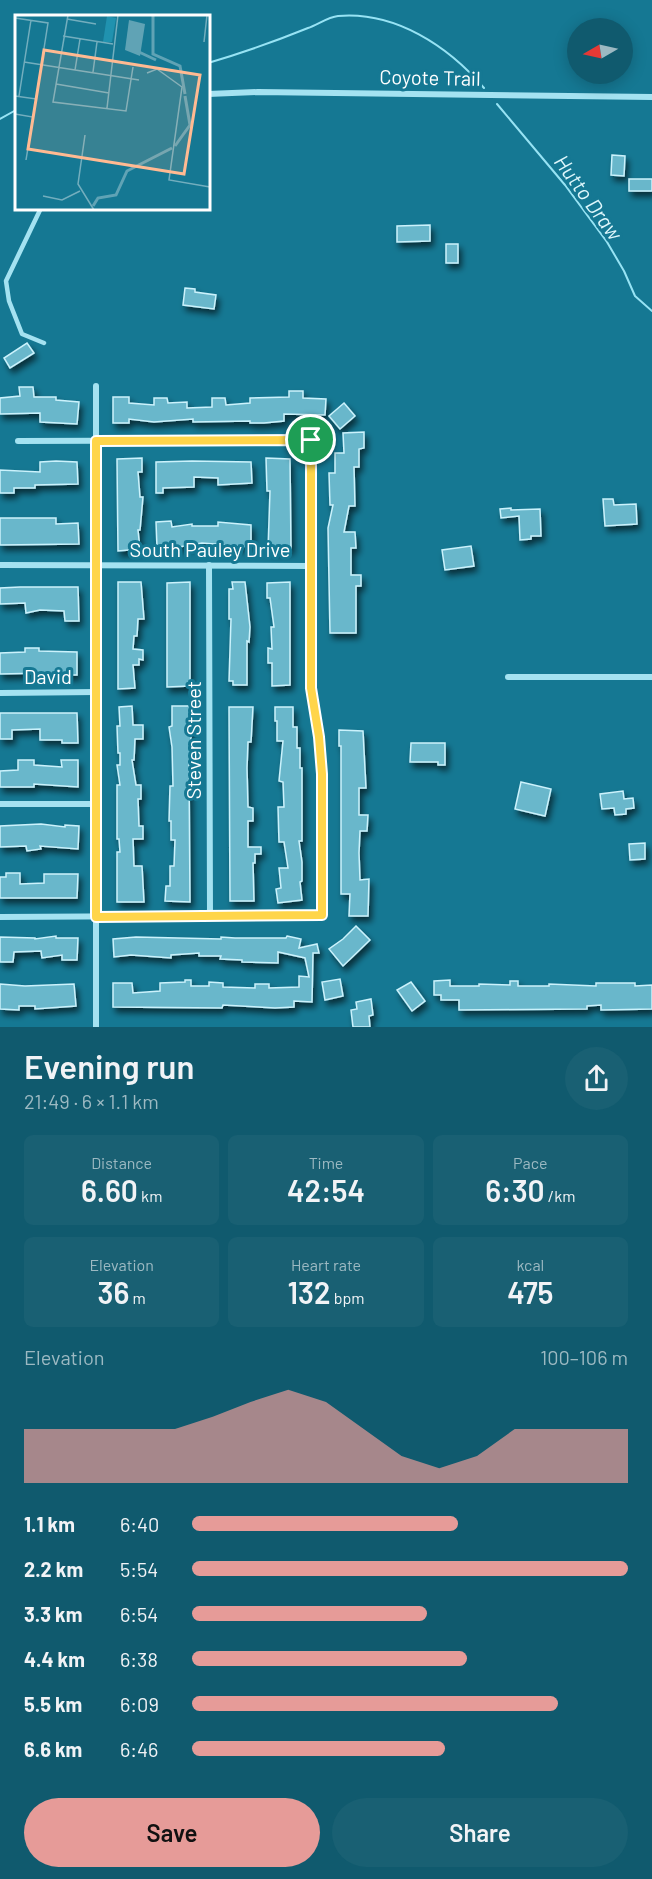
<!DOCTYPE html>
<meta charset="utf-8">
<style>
:root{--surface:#105a6e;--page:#196073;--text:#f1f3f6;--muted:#9cb9c2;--accent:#e69b98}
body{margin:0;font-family:Barlow,sans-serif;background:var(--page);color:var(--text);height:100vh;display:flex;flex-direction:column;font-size:22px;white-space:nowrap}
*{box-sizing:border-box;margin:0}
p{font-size:20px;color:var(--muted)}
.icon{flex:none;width:33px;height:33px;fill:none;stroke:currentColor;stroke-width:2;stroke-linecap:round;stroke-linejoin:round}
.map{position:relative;height:1027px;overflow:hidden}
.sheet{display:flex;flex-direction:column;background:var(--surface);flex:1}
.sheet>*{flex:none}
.needle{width:39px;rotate:261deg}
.buttons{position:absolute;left:567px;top:18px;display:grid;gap:12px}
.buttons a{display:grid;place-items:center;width:66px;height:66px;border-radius:50%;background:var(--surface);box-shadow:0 3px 15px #0003;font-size:30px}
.pin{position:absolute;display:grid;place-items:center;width:51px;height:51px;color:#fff;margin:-26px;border:3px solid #fff;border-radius:50%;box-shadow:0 2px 6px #0007}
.round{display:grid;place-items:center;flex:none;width:63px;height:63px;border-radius:32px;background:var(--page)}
.headline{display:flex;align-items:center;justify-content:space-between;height:102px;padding:0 24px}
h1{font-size:33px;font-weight:600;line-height:45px}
.metrics{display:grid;grid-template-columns:repeat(3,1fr);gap:9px;height:102px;padding:6px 24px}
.metrics div{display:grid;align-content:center;border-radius:9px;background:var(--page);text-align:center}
.metrics b{font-size:30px;font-weight:600}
.metrics small{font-size:16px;font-weight:400}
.metrics p{font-size:16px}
.chart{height:168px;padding:12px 24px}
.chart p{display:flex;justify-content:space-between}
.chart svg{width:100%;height:108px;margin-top:6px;fill:var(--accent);opacity:.7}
.action{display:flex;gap:12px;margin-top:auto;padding:12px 24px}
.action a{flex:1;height:69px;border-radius:36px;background:var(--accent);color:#111;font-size:24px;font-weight:600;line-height:69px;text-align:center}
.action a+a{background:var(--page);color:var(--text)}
ul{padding:0 24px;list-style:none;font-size:20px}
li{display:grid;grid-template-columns:96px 72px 1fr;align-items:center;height:45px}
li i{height:15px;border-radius:8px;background:var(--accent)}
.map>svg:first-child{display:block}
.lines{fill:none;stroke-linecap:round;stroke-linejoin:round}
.stream{stroke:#97e3f4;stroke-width:2}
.building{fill:#69b7cb;stroke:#cbf2fc;stroke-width:1.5;filter:url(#shadow)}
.lane{stroke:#a4e2f1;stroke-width:4.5}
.street{stroke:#a4e2f1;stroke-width:6}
.route-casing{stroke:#fff;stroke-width:12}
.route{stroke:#ffd54a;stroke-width:8}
.labels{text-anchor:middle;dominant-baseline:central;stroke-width:6;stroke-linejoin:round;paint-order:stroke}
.street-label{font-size:20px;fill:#fff;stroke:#157893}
.water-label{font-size:21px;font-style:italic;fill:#dff7fc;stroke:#157893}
.inset-river{fill:none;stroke:#60a3b5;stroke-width:3}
.inset-road{fill:none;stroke:#73aebe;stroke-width:1.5}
.view{fill:#ffba92;fill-opacity:0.15;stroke:#ffba92;stroke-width:3}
.inset-edge{fill:none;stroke:#fff;stroke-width:3}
</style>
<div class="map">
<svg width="652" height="1027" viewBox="0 0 652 1027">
<defs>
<filter id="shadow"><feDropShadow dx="3" dy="5" stdDeviation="3" flood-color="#0009"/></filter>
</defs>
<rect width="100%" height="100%" fill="#157893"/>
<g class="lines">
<!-- stream -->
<g class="stream">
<path d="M208 63C242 53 276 41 308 28 317 25 328 17 338 16 395 11 448 46 484 88"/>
<path d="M497 104 565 185 607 242 624 271 635 296 652 311"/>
<path d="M0 119 16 110"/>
</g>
</g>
<!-- building -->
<g class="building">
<path d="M612 155 625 156 624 176 611 175Z"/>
<rect x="629" y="179" width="23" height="12"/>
<path d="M430 225V241L397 242V226Z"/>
<rect x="446" y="244" width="12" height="19"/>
<path d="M185 288 195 289V292L216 295 214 309 183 305Z"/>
<path d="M27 343 34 353 10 368 4 358Z"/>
<path d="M19 387H33L34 397H56V400L79 402 77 424 40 422V413L0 414V398L20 396Z"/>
<path d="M289 391H303V398L326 399 325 415 284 414V421L264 423H250V421L193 422V419L154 422 129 419V423H113V397H129V403L154 405V398H167L168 403 187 402V408L212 407V398H225L226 405 250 403V398L289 397Z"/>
<path d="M344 403 355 416 340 429 329 416Z"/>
<path d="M364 432V448L359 449V467H354L355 506H349L344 532H355L356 548H351V575H361V586H356V633H330L328 528 333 505H330L329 473H335V453H344L343 433Z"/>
<path d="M142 458V472H138L140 497H143L140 530H138L140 549 118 551 117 459Z"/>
<path d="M266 458 290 459 291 549 268 550 270 491H267Z"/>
<path d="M56 461 77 462 78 484 35 485V488H14V493H0V470L40 472V462Z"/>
<path d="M192 461 251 462 252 483 218 485V478L194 477V487L163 488V493H156V462Z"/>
<path d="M603 499H613L614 505 636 504 637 524 605 526Z"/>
<path d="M511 508V510L540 509 541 536H531V539L520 540 519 516 501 518 500 509Z"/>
<path d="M0 518H56V524L78 523 79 544 0 545Z"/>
<path d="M171 521 172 527 192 524V526H218V522L251 525V547L202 543 179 547H157L156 522Z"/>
<path d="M471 546 474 566 445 570 442 550Z"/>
<path d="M118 582H141L144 619H138L137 636H134L133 649 143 650V660L139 659V665H133L135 688 118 689Z"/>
<path d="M190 582V686L167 687V583Z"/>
<path d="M232 582H245L250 627 249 642 247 641V685H233V681H229L231 619H229V589H233Z"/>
<path d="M290 582V685L272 686V663H268V648L272 649 271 627H274L270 598H267V583Z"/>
<path d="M20 587H78L79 621H65L64 611 40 610 26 613 25 603 0 604V588Z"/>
<path d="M25 648H39V651L77 652V675H44V673L0 674V653L25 652Z"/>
<path d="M132 706 133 725H143V739H135L134 760H132L136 785H141V799H138L139 826H143V839H133L134 866H142L144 902H117V852H120L119 839H117V785H120L117 765H120V753H118L117 726H120L119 707Z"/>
<path d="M172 706H190L191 720H188L191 737 189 765 190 902 165 901 166 886H170V866H174L175 840H171V821H169L170 786H173L172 747 169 727 172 726Z"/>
<path d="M229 707H253L251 742H248L247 768 248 807 253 808V821H248V847H261V854H255V863H253L254 901H230Z"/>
<path d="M275 707H293V727H297V748H300V768H302V841H299L302 862V881L300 882 302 900 278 903 276 889 281 888 279 868H288L284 842H279L278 807H284L283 782 279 781 283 741H277V721H275Z"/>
<path d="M0 713H77L78 743H62V740H40V729L12 730V739H0Z"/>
<path d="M339 730 363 731 366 788H359V815H368L367 831H360L359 853 360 880 369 879 368 916H349L350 894H341V746H339Z"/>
<path d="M411 743H445V765H438V762H410Z"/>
<path d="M18 760H34V765L62 767 61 760H78V787L34 784V787H0V771L18 770Z"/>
<path d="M521 782 551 789 545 816 515 809Z"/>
<path d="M623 791 624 799 633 798 634 808 626 809V814L615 815 614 808 602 809 600 794Z"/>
<path d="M41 824 65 827V825L79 826 78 849 40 846 41 849 27 851 26 846 0 847V826Z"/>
<path d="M645 843V859L630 860 629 844Z"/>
<path d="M6 873H20V884L44 883V874H78L77 898H0V877H6Z"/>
<path d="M356 926 370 940 343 966 329 949 343 939Z"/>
<path d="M56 936V938H78L77 960H62V955L42 958 41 951 14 952 13 962H0V937L35 938V939Z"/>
<path d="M287 936 301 939 299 948 317 944 319 953H313L312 1002 294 1001V1007L275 1008 223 1005 222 1008 113 1007V983H132L133 993 160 991V983L185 982V980H191V986H209V982L223 983V987L255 988V984H269V988L299 987V976L309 977 305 958 278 952V963L242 962V960L220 959 221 956H199V953L171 955V958L131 955 114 957 113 939 136 937 221 939V937L235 938H286Z"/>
<path d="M340 979 343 996 325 1000 322 982Z"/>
<path d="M450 980V986H479V984L510 985V981H518V986H549V984L596 986V983H635V986L652 985V1009L601 1010V1005L587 1006V1009L459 1010V1000H441V995H434V981Z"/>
<path d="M411 982 425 1001 412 1011 397 990Z"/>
<path d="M0 984 25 986 74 984 76 1006 35 1009V1006H19V1010L0 1009Z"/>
<path d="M371 999 373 1015 369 1016 370 1027H353L351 1010 357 1009 356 1002Z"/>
</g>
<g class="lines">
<!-- lane -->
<path class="lane" d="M41 208 6 281 9 301 22 334 44 343"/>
<!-- street -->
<g class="street">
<path d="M208 94 258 92 652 97"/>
<path d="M0 565 311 566"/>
<path d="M209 565 210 915"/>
<path d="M508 677H652"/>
<path d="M0 693 96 692"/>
<path d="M0 804H96"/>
<path d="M0 917 322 915 321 754 312 705 310 666 311 440 18 441"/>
<path d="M96 1027V386"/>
</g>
</g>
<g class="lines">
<defs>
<path id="route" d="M311 440V688L319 737 322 774V915L96 917V441Z"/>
</defs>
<!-- route casing -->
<use href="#route" class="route-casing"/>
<!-- route -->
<use href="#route" class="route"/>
</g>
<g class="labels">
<!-- street labels -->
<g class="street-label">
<text transform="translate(430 77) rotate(1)">Coyote Trail</text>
<text x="210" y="549">South Pauley Drive</text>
<text x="48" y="676">David</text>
<text transform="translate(193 740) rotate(-90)">Steven Street</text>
</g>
<!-- water labels -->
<g class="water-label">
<text transform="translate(589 197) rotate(54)">Hutto Draw</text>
</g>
</g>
<!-- overview -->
<g transform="translate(15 15)">
<rect width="195" height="195" fill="#157893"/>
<path d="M92 1 101 3 97 27H88Z" fill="#2092af"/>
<path d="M114 5 130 9 125 41 110 35Z" fill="#60a3b5"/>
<path class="inset-river" d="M138 0V39L165 51 170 79M124 37 141 45M160 131 175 110 170 81M78 191 83 183 101 180 112 156 157 133"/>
<path class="inset-road" d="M53 0 38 87 111 96 118 52M0 3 33 8 21 84 0 81M52 4 81 9M48 21 98 29M189 27 192 0M9 47 124 65M60 55 65 24M78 57 82 27M132 58 142 54 167 72 154 165 195 172M41 69 94 78M4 81 16 5M92 93 103 0M0 99 18 102 11 145M70 120 63 169 79 195M28 181 47 185 65 176"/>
<path class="view" d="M29 35 185 60 169 159 13 134Z"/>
<rect width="195" height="195" class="inset-edge"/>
</g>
</svg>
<div class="buttons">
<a><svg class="needle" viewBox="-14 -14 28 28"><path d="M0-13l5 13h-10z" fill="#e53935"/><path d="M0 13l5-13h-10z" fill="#9cb9c2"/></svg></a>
</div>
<div class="pin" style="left:311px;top:440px;background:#1e9e55"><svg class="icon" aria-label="arrive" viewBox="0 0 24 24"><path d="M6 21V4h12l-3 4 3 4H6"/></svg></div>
</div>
<section class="sheet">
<div class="headline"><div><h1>Evening run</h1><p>21:49 · 6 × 1.1 km</p></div><a class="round"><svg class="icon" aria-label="share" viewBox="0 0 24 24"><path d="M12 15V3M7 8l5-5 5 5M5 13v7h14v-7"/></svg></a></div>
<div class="metrics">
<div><p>Distance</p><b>6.60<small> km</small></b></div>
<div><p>Time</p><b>42:54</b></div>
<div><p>Pace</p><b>6:30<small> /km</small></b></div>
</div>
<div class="metrics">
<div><p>Elevation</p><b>36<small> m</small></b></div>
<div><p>Heart rate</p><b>132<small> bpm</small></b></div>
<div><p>kcal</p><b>475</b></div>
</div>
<div class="chart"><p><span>Elevation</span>100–106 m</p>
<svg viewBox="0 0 160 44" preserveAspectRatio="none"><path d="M0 44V22L10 22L20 22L30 22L40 22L50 17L60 11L70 6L80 11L90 22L100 33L110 38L120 33L130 22L140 22L150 22L160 22V44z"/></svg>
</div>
<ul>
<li><b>1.1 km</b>6:40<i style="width:61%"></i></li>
<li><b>2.2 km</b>5:54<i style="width:100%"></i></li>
<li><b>3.3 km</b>6:54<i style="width:54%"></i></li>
<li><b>4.4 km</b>6:38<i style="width:63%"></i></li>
<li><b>5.5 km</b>6:09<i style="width:84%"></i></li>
<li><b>6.6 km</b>6:46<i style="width:58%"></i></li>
</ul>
<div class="action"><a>Save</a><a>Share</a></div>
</section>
